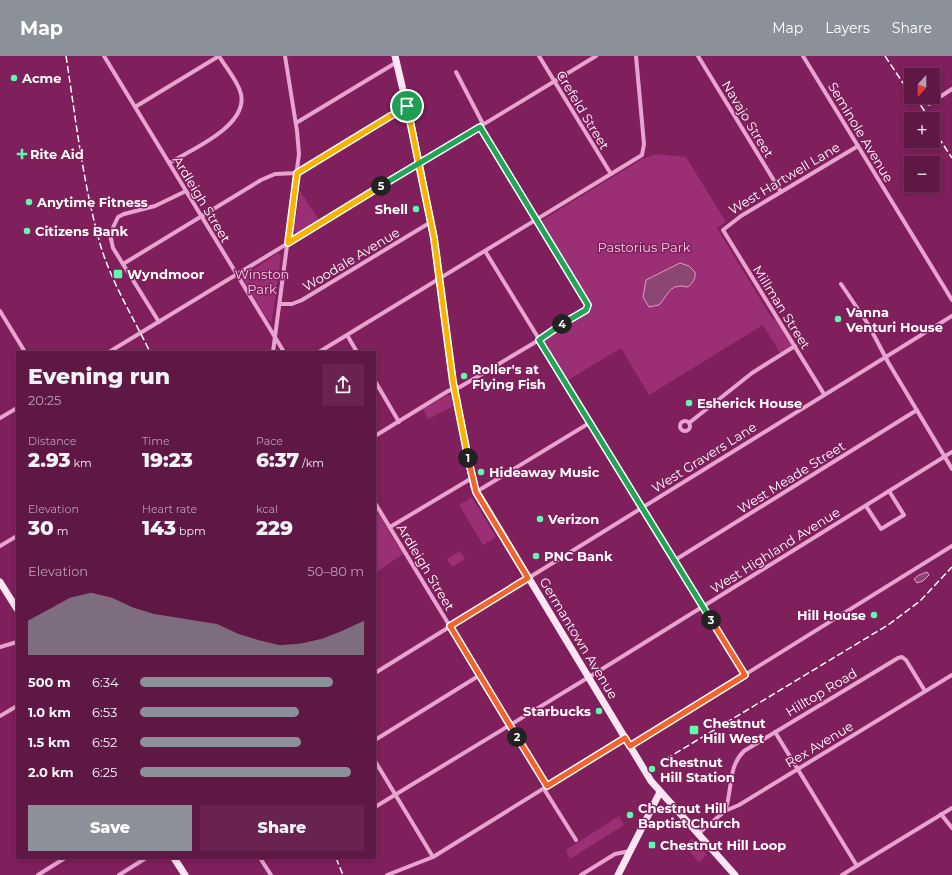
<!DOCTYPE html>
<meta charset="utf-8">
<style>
:root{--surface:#5f1744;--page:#68244f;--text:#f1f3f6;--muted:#ba9fb2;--line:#73365d;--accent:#8c9099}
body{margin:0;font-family:Montserrat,sans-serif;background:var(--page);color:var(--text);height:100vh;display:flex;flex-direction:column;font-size:15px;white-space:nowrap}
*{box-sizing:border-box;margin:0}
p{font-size:13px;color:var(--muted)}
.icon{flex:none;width:22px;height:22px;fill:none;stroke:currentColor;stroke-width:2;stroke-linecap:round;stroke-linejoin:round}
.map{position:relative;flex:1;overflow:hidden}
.details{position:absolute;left:16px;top:295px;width:360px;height:508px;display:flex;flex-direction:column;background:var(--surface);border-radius:0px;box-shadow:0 2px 6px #0003,0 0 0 1px var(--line)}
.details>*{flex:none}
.needle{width:26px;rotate:201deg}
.buttons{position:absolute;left:904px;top:12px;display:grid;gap:8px}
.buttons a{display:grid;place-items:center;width:36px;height:36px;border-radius:0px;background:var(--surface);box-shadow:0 2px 6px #0003,0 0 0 1px var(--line);font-size:20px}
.pin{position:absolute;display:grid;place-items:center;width:34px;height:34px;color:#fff;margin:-17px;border:2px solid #fff;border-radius:50%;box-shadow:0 1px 4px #0007}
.km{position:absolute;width:20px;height:20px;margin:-10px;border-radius:50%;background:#222;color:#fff;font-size:11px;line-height:20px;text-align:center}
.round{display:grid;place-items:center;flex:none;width:42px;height:42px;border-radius:0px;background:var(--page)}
.overview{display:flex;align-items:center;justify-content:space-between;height:68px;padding:0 12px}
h1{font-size:22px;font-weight:800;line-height:30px}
.figures{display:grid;grid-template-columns:repeat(3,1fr);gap:6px;height:68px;padding:4px 12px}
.figures div{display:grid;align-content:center}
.figures b{font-size:20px;font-weight:800}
.figures small{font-size:11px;font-weight:400}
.figures p{font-size:11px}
.chart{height:112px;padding:8px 12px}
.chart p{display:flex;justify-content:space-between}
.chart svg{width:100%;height:72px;margin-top:4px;fill:var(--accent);opacity:.7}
.primary-button{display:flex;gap:8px;margin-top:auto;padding:8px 12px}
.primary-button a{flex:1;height:46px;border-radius:0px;background:var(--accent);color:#fff;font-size:16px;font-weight:800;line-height:46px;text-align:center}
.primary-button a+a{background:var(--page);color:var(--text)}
ul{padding:0 12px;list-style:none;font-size:13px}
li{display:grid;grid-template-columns:64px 48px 1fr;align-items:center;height:30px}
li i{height:10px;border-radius:5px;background:var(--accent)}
header{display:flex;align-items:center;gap:24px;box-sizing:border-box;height:56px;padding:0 20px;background:var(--accent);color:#fff}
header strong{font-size:19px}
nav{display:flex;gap:22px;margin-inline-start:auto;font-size:14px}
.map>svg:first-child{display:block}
.green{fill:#9b2f75}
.water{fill:#8c4672;stroke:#e997cd}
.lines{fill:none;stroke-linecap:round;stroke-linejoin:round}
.minor{stroke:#e8a3cf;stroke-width:4}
.primary{stroke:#fde5f3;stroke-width:7}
.rail{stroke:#fff;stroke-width:1.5;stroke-dasharray:7 3;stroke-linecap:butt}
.split-1-casing{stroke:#fff;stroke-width:8}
.split-2-casing{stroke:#fff;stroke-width:8}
.split-3-casing{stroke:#fff;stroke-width:8}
.split-4-casing{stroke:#fff;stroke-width:8}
.split-5-casing{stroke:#fff;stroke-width:8}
.split-6-casing{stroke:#fff;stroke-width:8}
.split-1{stroke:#f5b400;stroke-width:5}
.split-2{stroke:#f0652b;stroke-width:5}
.split-3{stroke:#f0652b;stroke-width:5}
.split-4{stroke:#22a559;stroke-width:5}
.split-5{stroke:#22a559;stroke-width:5}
.split-6{stroke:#f5b400;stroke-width:5}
.poi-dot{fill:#63f6af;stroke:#7f1f5b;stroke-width:1.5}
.labels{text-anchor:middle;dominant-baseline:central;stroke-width:3;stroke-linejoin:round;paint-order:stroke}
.poi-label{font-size:13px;font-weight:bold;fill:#fff;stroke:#7f1f5b;text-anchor:start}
.street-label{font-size:13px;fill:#fff;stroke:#7f1f5b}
.park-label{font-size:13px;fill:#f6c7e5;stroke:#7f1f5b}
</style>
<header>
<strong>Map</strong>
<nav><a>Map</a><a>Layers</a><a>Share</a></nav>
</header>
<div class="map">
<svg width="952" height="819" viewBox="0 0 952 819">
<rect width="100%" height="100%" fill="#7f1f5b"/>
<!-- green -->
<g class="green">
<path d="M656 98 686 101 726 166 717 172 772 262 776 264 791 287V291L780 297 763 269 649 339 621 292 568 324 544 284 587 256 590 249 541 165 642 103Z"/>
<path d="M300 135 319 164 296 177 294 174Z"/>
<path d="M278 197 281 200 272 264 271 266 267 263 242 221Z"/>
<path d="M447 339 451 340 453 350 428 363 423 353Z"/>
<path d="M472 441 496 481 483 489 459 449Z"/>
<path d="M378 457 403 498 375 517V459Z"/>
<path d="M460 495 465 503 452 511 447 503Z"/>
<path d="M619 760 624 769 570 803 566 794Z"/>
<path d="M692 782 707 799 699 806 684 790Z"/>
</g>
<!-- water -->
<g class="water">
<path d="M680 207 689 210 695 216C696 222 693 227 688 231 669 227 669 238 659 249L649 251 643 241 646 224Z"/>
<path d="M927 516 929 519 923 525 917 527 914 523 919 519Z"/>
</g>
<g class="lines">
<!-- minor -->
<g class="minor">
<path d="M104 0 284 296"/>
<path d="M539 0 611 118"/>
<path d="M698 0 781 136"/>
<path d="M803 0 952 244"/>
<path d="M456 16 483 68"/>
<path d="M929 48 952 33"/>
<path d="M135 51 219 0"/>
<path d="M296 67 397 6"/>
<path d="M169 107C191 94 248 70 241 38 238 25 226 12 219 0"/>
<path d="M485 195 745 619"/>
<path d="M123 208 261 124 275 118 297 117 407 50"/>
<path d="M841 228 868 268 888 306 952 413"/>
<path d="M280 248H292L302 244 431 166"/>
<path d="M0 255 25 296"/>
<path d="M159 266 113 192 110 178 118 161 124 158 155 150 186 135"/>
<path d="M347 279 357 296"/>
<path d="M109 296 596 0"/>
<path d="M273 296 299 98 297 75 285 0"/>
<path d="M319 296 642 99 644 88 636 0"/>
<path d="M375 325 399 366"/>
<path d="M824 338 723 174 741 160 858 90"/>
<path d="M0 362 17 352"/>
<circle cx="685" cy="370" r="5"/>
<path d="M689 367 752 317 795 290"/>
<path d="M375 380 448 335 460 331 539 284 588 252 587 247 479 71"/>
<path d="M476 436 591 366"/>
<path d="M375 447 547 730"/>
<path d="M866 450 881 473 904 459 889 435"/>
<path d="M390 471 472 422"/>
<path d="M0 490 17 480"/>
<path d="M675 504 917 354"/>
<path d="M0 591 17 586"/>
<path d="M375 617 952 260"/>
<path d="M0 660 17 650"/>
<path d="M775 676 857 810"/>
<path d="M375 684 480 619"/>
<path d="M630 690 952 490"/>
<path d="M375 705 433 801"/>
<path d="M544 733 576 784"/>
<path d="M375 751 594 618 952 396"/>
<path d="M725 755C733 734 727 712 744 695L898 602 902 601 906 604 925 635"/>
<path d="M941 758 952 772"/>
<path d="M698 778 725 755 739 749 952 619"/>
<path d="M260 802 271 819"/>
<path d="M38 819 65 802"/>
<path d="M119 819 146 802"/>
<path d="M387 819 433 801 625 682"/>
<path d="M581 819 615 798 630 795"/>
<path d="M842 819 952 752"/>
</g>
<!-- primary -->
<g class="primary">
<path d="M395 0 411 68 434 182 453 326 474 431 651 725 735 819"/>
<path d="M0 526 17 553"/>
<path d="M174 802 185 819"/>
<path d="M618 819 660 736"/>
</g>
<!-- rail -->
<g class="rail">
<path d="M66 0C76 64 83 129 101 191 112 227 134 263 150 296"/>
<path d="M885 0 911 39"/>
<path d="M915 41 930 63"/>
<path d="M933 73 952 102"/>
<path d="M666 703 888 569 920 545 952 511"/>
<path d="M336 802 343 819"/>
</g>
</g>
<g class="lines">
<defs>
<path id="split-1" d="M407 50 434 182 453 326 468 402"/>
<path id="split-2" d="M468 402 476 436 528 522 450 570 517 681"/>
<path id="split-3" d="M517 681 547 730 625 682 630 690 745 619 711 564"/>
<path id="split-4" d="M562 268 539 284 711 564"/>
<path id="split-5" d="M381 130 480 71 588 249 586 254 562 268"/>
<path id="split-6" d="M381 130 288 187 297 117 407 50"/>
</defs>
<!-- split-1 casing -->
<use href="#split-1" class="split-1-casing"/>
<!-- split-2 casing -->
<use href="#split-2" class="split-2-casing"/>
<!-- split-3 casing -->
<use href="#split-3" class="split-3-casing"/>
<!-- split-4 casing -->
<use href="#split-4" class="split-4-casing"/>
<!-- split-5 casing -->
<use href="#split-5" class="split-5-casing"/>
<!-- split-6 casing -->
<use href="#split-6" class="split-6-casing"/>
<!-- split-1 -->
<use href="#split-1" class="split-1"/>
<!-- split-2 -->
<use href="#split-2" class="split-2"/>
<!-- split-3 -->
<use href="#split-3" class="split-3"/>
<!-- split-4 -->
<use href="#split-4" class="split-4"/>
<!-- split-5 -->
<use href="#split-5" class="split-5"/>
<!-- split-6 -->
<use href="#split-6" class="split-6"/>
</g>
<!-- markers -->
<g class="poi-dot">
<circle cx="14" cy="22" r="4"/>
<path d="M20 92h4v4h4v4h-4v4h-4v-4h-4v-4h4z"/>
<circle cx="29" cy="146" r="4"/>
<circle cx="416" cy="153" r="4"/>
<circle cx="27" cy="175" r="4"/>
<rect x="113" y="213" width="10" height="10" rx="2"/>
<circle cx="838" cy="263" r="4"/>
<circle cx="464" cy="320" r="4"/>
<circle cx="689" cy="347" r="4"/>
<circle cx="481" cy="416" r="4"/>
<circle cx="540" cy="463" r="4"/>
<circle cx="536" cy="500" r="4"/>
<circle cx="874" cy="559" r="4"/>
<circle cx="599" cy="655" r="4"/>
<rect x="689" y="669" width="10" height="10" rx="2"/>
<circle cx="652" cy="713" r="4"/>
<circle cx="630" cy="759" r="4"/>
<rect x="648" y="785" width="8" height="8" rx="2"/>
</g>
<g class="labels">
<!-- poi labels -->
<g class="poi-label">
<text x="22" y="22">Acme</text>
<text x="30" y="98">Rite Aid</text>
<text x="37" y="146">Anytime Fitness</text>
<text x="408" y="153" text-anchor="end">Shell</text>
<text x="35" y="175">Citizens Bank</text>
<text x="127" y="218">Wyndmoor</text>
<text x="846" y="256">Vanna<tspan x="846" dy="15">Venturi House</tspan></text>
<text x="472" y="313">Roller's at<tspan x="472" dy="15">Flying Fish</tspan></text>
<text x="697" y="347">Esherick House</text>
<text x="489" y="416">Hideaway Music</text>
<text x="548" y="463">Verizon</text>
<text x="544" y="500">PNC Bank</text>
<text x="866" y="559" text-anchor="end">Hill House</text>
<text x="591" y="655" text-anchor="end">Starbucks</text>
<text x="703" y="667">Chestnut<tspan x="703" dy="15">Hill West</tspan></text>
<text x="660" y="706">Chestnut<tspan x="660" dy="15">Hill Station</tspan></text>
<text x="638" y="752">Chestnut Hill<tspan x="638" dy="15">Baptist Church</tspan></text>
<text x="660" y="789">Chestnut Hill Loop</text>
</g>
<!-- street labels -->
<g class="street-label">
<text transform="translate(583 54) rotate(59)">Crefeld Street</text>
<text transform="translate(748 63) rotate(59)">Navajo Street</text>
<text transform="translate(861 76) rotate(59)">Seminole Avenue</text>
<text transform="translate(784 122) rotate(-31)">West Hartwell Lane</text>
<text transform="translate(202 143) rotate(59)">Ardleigh Street</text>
<text transform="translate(351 203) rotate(-31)">Woodale Avenue</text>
<text transform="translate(782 251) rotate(58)">Millman Street</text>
<text transform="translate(704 401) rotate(-32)">West Gravers Lane</text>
<text transform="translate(791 421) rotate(-32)">West Meade Street</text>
<text transform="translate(775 494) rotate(-32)">West Highland Avenue</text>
<text transform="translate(426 511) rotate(59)">Ardleigh Street</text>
<text transform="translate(579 582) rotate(59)">Germantown Avenue</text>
<text transform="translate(821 636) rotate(-31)">Hilltop Road</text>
<text transform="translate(819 688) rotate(-31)">Rex Avenue</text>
</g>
<!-- park labels -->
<g class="park-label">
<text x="644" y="191">Pastorius Park</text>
<text x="262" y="218">Winston<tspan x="262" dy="15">Park</tspan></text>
</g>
</g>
</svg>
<div class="buttons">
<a><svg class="needle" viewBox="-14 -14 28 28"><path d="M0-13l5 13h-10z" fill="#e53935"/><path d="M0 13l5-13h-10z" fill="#ba9fb2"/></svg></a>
<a>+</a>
<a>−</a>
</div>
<div class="pin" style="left:407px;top:50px;background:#1e9e55"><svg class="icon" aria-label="arrive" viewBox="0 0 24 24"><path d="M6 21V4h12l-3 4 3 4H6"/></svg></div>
<b class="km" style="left:468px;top:402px">1</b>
<b class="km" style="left:517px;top:681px">2</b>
<b class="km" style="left:711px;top:564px">3</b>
<b class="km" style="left:562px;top:268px">4</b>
<b class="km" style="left:381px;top:130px">5</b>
<section class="details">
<div class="overview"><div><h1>Evening run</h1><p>20:25</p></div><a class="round"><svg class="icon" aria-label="share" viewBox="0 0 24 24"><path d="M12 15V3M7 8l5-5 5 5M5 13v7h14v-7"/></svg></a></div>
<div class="figures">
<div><p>Distance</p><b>2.93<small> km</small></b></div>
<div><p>Time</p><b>19:23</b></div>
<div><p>Pace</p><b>6:37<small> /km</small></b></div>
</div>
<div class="figures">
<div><p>Elevation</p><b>30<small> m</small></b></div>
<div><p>Heart rate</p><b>143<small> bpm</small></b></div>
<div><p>kcal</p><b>229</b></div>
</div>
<div class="chart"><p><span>Elevation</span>50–80 m</p>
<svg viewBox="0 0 160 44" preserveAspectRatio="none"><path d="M0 44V23L10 16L20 9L30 6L40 9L50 15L60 19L70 21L80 23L90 25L100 31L110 35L120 38L130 37L140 34L150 29L160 23V44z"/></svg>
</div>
<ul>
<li><b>500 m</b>6:34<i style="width:86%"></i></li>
<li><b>1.0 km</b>6:53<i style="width:71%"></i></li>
<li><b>1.5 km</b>6:52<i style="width:72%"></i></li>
<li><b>2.0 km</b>6:25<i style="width:94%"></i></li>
</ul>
<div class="primary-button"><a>Save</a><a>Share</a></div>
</section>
</div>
